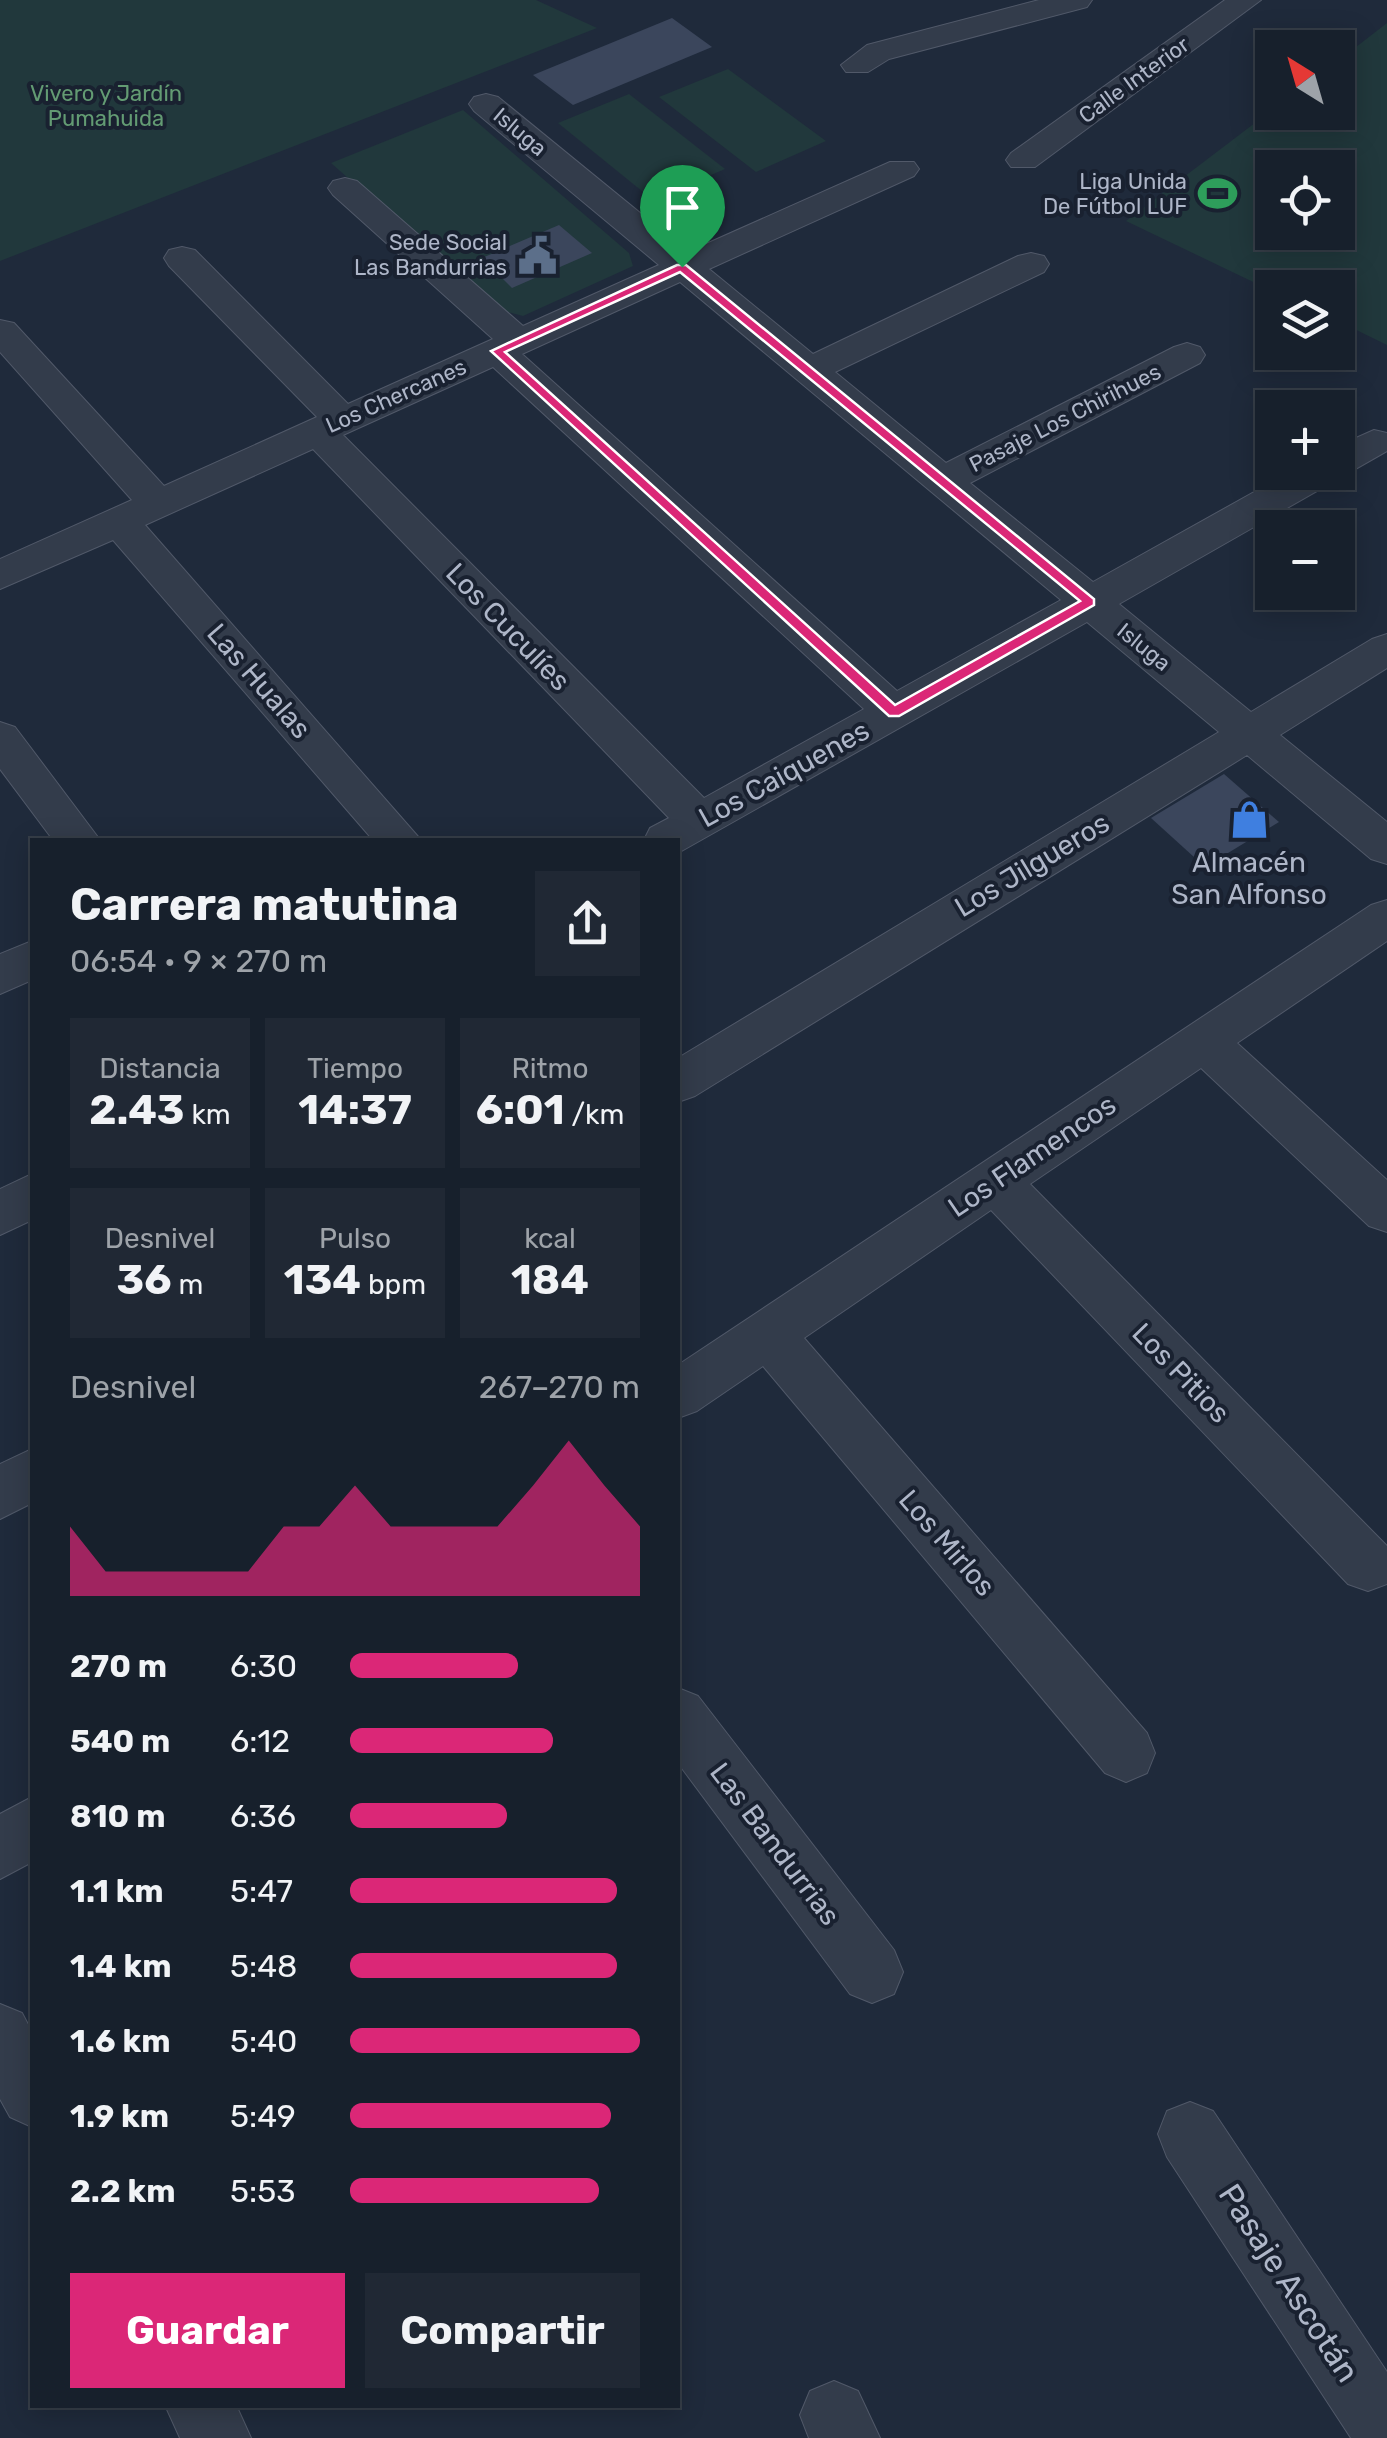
<!DOCTYPE html>
<html lang="es">
<meta charset="utf-8">
<style>
:root{--surface:#17202c;--page:#202834;--text:#f1f3f6;--muted:#9ea3a9;--line:#363e48;--accent:#db2777}
body{margin:0;font-family:Rubik,sans-serif;background:var(--page);color:var(--text);height:100vh;display:flex;flex-direction:column;font-size:38px;white-space:nowrap}
*{box-sizing:border-box;margin:0}
p{font-size:32px;color:var(--muted)}
.icon{flex:none;width:55px;height:55px;fill:none;stroke:currentColor;stroke-width:2;stroke-linecap:round;stroke-linejoin:round}
.map{position:relative;flex:1;overflow:hidden}
.sheet{position:absolute;left:30px;top:838px;width:650px;height:1570px;display:flex;flex-direction:column;background:var(--surface);border-radius:0px;box-shadow:0 5px 25px #0003,0 0 0 2px var(--line)}
.sheet>*{flex:none}
.needle{width:65px;rotate:323deg}
.controls{position:absolute;left:1255px;top:30px;display:grid;gap:20px}
.controls a{display:grid;place-items:center;width:100px;height:100px;border-radius:0px;background:var(--surface);box-shadow:0 5px 25px #0003,0 0 0 2px var(--line);font-size:50px}
.pin{position:absolute;display:grid;place-items:center;width:85px;height:85px;color:#fff;margin:-102px -42px;border-radius:50% 50% 50% 0;rotate:-45deg;box-shadow:0 0 10px #0007}
.pin .icon{rotate:45deg}
.round{display:grid;place-items:center;flex:none;width:105px;height:105px;border-radius:0px;background:var(--page)}
.head{display:flex;align-items:center;justify-content:space-between;height:170px;padding:0 40px}
h1{font-size:45px;font-weight:700;line-height:75px}
.stats{display:grid;grid-template-columns:repeat(3,1fr);gap:15px;height:170px;padding:10px 40px}
.stats div{display:grid;align-content:center;border-radius:0px;background:var(--page);text-align:center}
.stats b{font-size:42px;font-weight:700}
.stats small{font-size:28px;font-weight:400}
.stats p{font-size:28px}
.chart{height:280px;padding:20px 40px}
.chart p{display:flex;justify-content:space-between}
.chart svg{width:100%;height:180px;margin-top:10px;fill:var(--accent);opacity:.7}
.cta{display:flex;gap:20px;margin-top:auto;padding:20px 40px}
.cta a{flex:1;height:115px;border-radius:0px;background:var(--accent);color:#fff;font-size:40px;font-weight:700;line-height:115px;text-align:center}
.cta a+a{background:var(--page);color:var(--text)}
ul{padding:0 40px;list-style:none;font-size:32px}
li{display:grid;grid-template-columns:160px 120px 1fr;align-items:center;height:75px}
li i{height:25px;border-radius:12px;background:var(--accent)}
.map>svg:first-child{display:block}
.green{fill:#21383c;fill-rule:evenodd}
.building{fill:#3b465c}
.lines{fill:none;stroke-linecap:round;stroke-linejoin:round}
.street-casing{stroke:#515969;stroke-width:2}
.street{fill:#333c4b;fill-rule:evenodd}
.route{fill:#db2777;stroke:#fff;stroke-width:2.5;fill-rule:evenodd}
.labels{text-anchor:middle;dominant-baseline:central;stroke-width:8;stroke-linejoin:round;paint-order:stroke}
.far-street-label{font-size:22px;fill:#aeb6c8;stroke:#192130}
.far-park-label{font-size:22px;fill:#639b73;stroke:#192130}
.far-poi-label{font-size:22px;fill:#aeb6c8;stroke:#192130;text-anchor:end}
.street-label{font-size:28px;fill:#aeb6c8;stroke:#192130}
.poi-label{font-size:28px;fill:#aeb6c8;stroke:#192130}
.near-street-label{font-size:32px;fill:#aeb6c8;stroke:#192130}
</style>
<div class="map">
<svg width="1387" height="2438" viewBox="0 0 1387 2438">
<rect width="100%" height="100%" fill="#1f2a3b"/>
<!-- green -->
<g class="green">
<path d="M0 0H536L597 28 0 261Z"/>
<path d="M1387 23V345L1338 321V288H1272V291L1126 221 1272 110 1338 112V61ZM1272 168H1338V232H1272Z"/>
<path d="M728 69 826 141 756 172 659 97Z"/>
<path d="M629 94 725 169 653 200 558 123Z"/>
<path d="M463 110 629 253 633 266 523 316 496 309 331 163Z"/>
</g>
<!-- building -->
<g class="building">
<path d="M672 18 712 47 573 105 533 75Z"/>
<path d="M559 225 592 253 512 288 482 258Z"/>
<path d="M1224 774 1279 822 1205 867 1151 818Z"/>
</g>
<g class="lines">
<defs>
<g id="street">
<path d="M1039 0H1092L1087 7 889 59 868 72H846L841 65 867 45Z"/>
<path d="M1225 0H1261L1035 167H1011L1006 160 1011 153Z"/>
<path d="M486 94 498 97 688 252 890 162H914L919 169 914 176 709 269 813 354 1018 256 1031 253 1044 256 1049 264 1044 272 835 372 946 463 1174 347 1187 343 1200 347 1205 355 1200 363 970 483 1093 582 1290 472H1338V446L1374 430 1387 433V451L1119 604 1251 712 1372 639 1387 634V668L1280 735 1387 822V864L1371 859 1247 755 695 1096 678 1102V1058L1219 732 1087 622 678 853V840H644L650 828 669 818 313 449 145 525 421 840H373L113 540 0 589V559L132 500 0 352V320L14 323 164 486 317 417 169 266 164 258 169 250 182 247 195 250 348 404 493 339 333 195 328 188 333 181 345 178 357 181 523 326 659 265 474 111 469 104 474 97ZM680 282 1061 600 897 691 522 354ZM493 367 864 709 704 798 343 435Z"/>
<path d="M0 722 15 727 100 840H53L0 769Z"/>
<path d="M1387 900V941L1237 1043 1387 1180V1232L1369 1226 1201 1068 1030 1184 1387 1546V1584L1368 1591 1348 1584 991 1210 804 1338 1147 1733 1155 1753 1147 1773 1126 1782 1105 1773 763 1366 697 1411 678 1418V1365L1371 905Z"/>
<path d="M32 941V980L0 994V954Z"/>
<path d="M32 1174V1220L0 1235V1189Z"/>
<path d="M32 1449V1503L0 1519V1464Z"/>
<path d="M678 1688 698 1696 894 1950 903 1972 894 1994 872 2003 850 1994 678 1763Z"/>
<path d="M32 1797V1862L0 1879V1814Z"/>
<path d="M0 2004 22 2013 32 2032V2127L10 2117 0 2099Z"/>
<path d="M1190 2102 1213 2111 1387 2372V2438H1351L1167 2157 1158 2134 1167 2111Z"/>
<path d="M834 2381 858 2391 880 2438H809L800 2415 810 2391Z"/>
<path d="M165 2405H236L251 2438H180Z"/>
</g>
</defs>
<!-- street casing -->
<use href="#street" class="street-casing"/>
<!-- street -->
<use href="#street" class="street"/>
</g>
<!-- route -->
<path class="route" d="M677 265H686L1094 599V605L899 716H889L491 351ZM680 272 1080 601 895 705 505 352Z"/>
<!-- icons -->
<defs>
<symbol id="stadium-bare" viewBox="-9 -9 18 18"><path d="M0-5a6.5 5 0 1 0 0 10a6.5 5 0 1 0 0-10ZM-3.5-1.8h7v3.6h-7Z" fill="#2e9e5b" stroke="#192130" stroke-width="2.5" paint-order="stroke"/></symbol>
<symbol id="civic-bare" viewBox="-9 -9 18 18"><path d="M-.6-6.5H3V-4.5H.6V-3L4-1V1h2V6H-6V1h2V-1L-.6-3ZM-1.2 2.5V6h2.4V2.5Z" fill="#5c6f8a" stroke="#192130" stroke-width="2.5" paint-order="stroke"/></symbol>
<symbol id="shop-bare" viewBox="-9 -9 18 18"><path d="M-5-2.5h2.3a2.7 3.5 0 0 1 5.4 0H5L5.5 6h-11ZM-1.5-2.5h3a1.5 2.3 0 0 0-3 0Z" fill="#3f7fe0" stroke="#192130" stroke-width="2.5" paint-order="stroke"/></symbol>
</defs>
<g fill-rule="evenodd">
<use href="#stadium-bare" x="1190" y="166" width="55" height="55"/>
<use href="#civic-bare" x="510" y="228" width="55" height="55"/>
<use href="#shop-bare" x="1222" y="792" width="55" height="55"/>
</g>
<g class="labels">
<!-- far-street labels -->
<g class="far-street-label">
<text transform="translate(1134 80) rotate(-36)">Calle Interior</text>
<text transform="translate(520 132) rotate(40)">Isluga</text>
<text transform="translate(396 396) rotate(-24)">Los Chercanes</text>
<text transform="translate(1065 418) rotate(-27)">Pasaje Los Chirihues</text>
<text transform="translate(1144 647) rotate(39)">Isluga</text>
</g>
<!-- far-park labels -->
<g class="far-park-label">
<text x="106" y="93">Vivero y Jardín<tspan x="106" dy="25">Pumahuida</tspan></text>
</g>
<!-- far-poi labels -->
<g class="far-poi-label">
<text x="1187" y="181">Liga Unida<tspan x="1187" dy="25">De Fútbol LUF</tspan></text>
<text x="507" y="242">Sede Social<tspan x="507" dy="25">Las Bandurrias</tspan></text>
</g>
<!-- street labels -->
<g class="street-label">
<text transform="translate(508 627) rotate(46)">Los Cuculíes</text>
<text transform="translate(259 681) rotate(49)">Las Hualas</text>
<text transform="translate(784 774) rotate(-29)">Los Caiquenes</text>
<text transform="translate(1032 865) rotate(-31)">Los Jilgueros</text>
<text transform="translate(1032 1156) rotate(-34)">Los Flamencos</text>
<text transform="translate(1181 1373) rotate(46)">Los Pitios</text>
<text transform="translate(947 1543) rotate(49)">Los Mirlos</text>
<text transform="translate(775 1844) rotate(53)">Las Bandurrias</text>
</g>
<!-- poi labels -->
<g class="poi-label">
<text x="1249" y="862">Almacén<tspan x="1249" dy="32">San Alfonso</tspan></text>
</g>
<!-- near-street labels -->
<g class="near-street-label">
<text transform="translate(1289 2283) rotate(57)">Pasaje Ascotán</text>
</g>
</g>
</svg>
<div class="controls">
<a><svg class="needle" viewBox="-14 -14 28 28"><path d="M0-13l5 13h-10z" fill="#e53935"/><path d="M0 13l5-13h-10z" fill="#9ea3a9"/></svg></a>
<a><svg class="icon" aria-label="locate" viewBox="0 0 24 24"><circle cx="12" cy="12" r="6"/><path d="M12 2v4M12 18v4M2 12h4M18 12h4"/></svg></a>
<a><svg class="icon" aria-label="layers" viewBox="0 0 24 24"><path d="M12 4l9 5-9 5-9-5zM3 14l9 5 9-5"/></svg></a>
<a>+</a>
<a>−</a>
</div>
<div class="pin" style="left:682px;top:267px;background:#1e9e55"><svg class="icon" aria-label="arrive" viewBox="0 0 24 24"><path d="M6 21V4h12l-3 4 3 4H6"/></svg></div>
<section class="sheet">
<div class="head"><div><h1>Carrera matutina</h1><p>06:54 · 9 × 270 m</p></div><a class="round"><svg class="icon" aria-label="share" viewBox="0 0 24 24"><path d="M12 15V3M7 8l5-5 5 5M5 13v7h14v-7"/></svg></a></div>
<div class="stats">
<div><p>Distancia</p><b>2.43<small> km</small></b></div>
<div><p>Tiempo</p><b>14:37</b></div>
<div><p>Ritmo</p><b>6:01<small> /km</small></b></div>
</div>
<div class="stats">
<div><p>Desnivel</p><b>36<small> m</small></b></div>
<div><p>Pulso</p><b>134<small> bpm</small></b></div>
<div><p>kcal</p><b>184</b></div>
</div>
<div class="chart"><p><span>Desnivel</span>267–270 m</p>
<svg viewBox="0 0 160 44" preserveAspectRatio="none"><path d="M0 44V27L10 38L20 38L30 38L40 38L50 38L60 27L70 27L80 17L90 27L100 27L110 27L120 27L130 17L140 6L150 17L160 27V44z"/></svg>
</div>
<ul>
<li><b>270 m</b>6:30<i style="width:58%"></i></li>
<li><b>540 m</b>6:12<i style="width:70%"></i></li>
<li><b>810 m</b>6:36<i style="width:54%"></i></li>
<li><b>1.1 km</b>5:47<i style="width:92%"></i></li>
<li><b>1.4 km</b>5:48<i style="width:92%"></i></li>
<li><b>1.6 km</b>5:40<i style="width:100%"></i></li>
<li><b>1.9 km</b>5:49<i style="width:90%"></i></li>
<li><b>2.2 km</b>5:53<i style="width:86%"></i></li>
</ul>
<div class="cta"><a>Guardar</a><a>Compartir</a></div>
</section>
</div>
